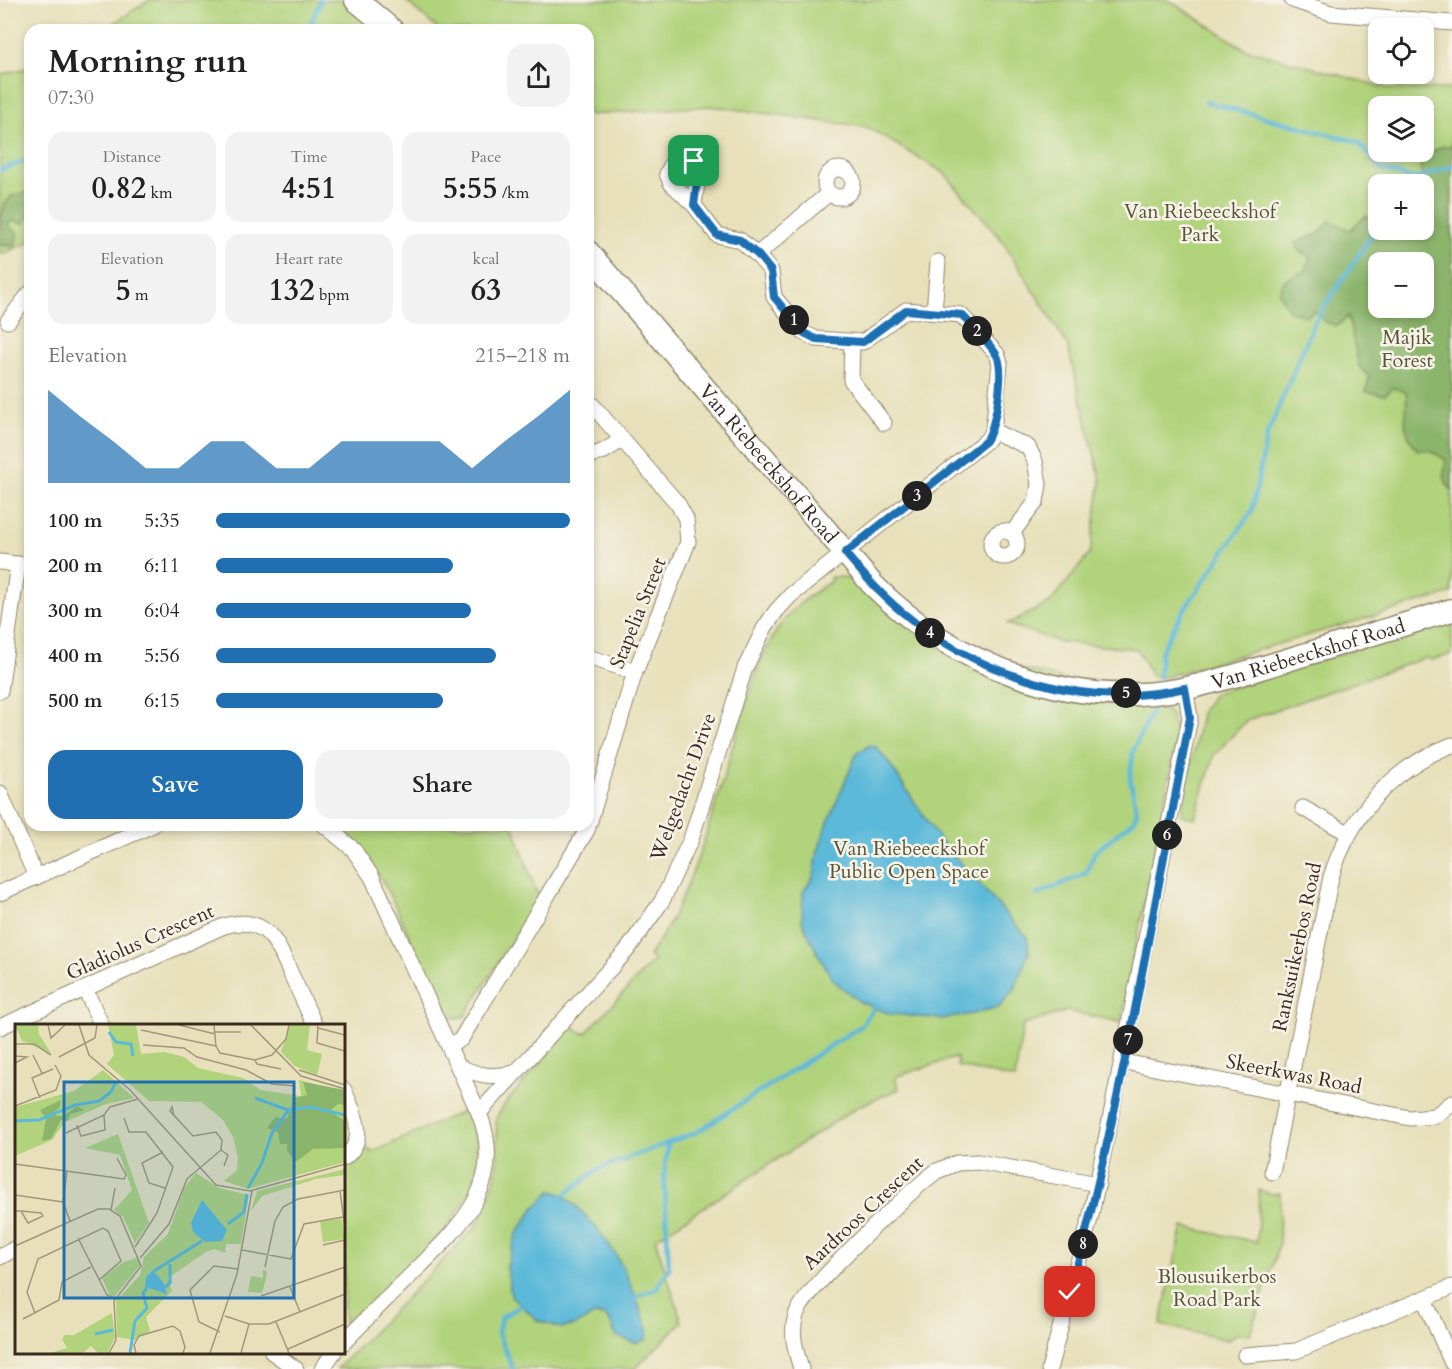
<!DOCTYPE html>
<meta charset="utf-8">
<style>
:root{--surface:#fff;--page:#f2f2f2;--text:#222;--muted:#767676;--accent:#1f6fb2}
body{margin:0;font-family:Cardo,serif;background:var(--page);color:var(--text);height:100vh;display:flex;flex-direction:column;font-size:22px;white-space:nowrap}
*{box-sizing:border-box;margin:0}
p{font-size:20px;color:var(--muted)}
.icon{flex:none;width:33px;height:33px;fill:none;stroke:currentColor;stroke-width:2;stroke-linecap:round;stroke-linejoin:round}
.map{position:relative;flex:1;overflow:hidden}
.side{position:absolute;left:24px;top:24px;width:570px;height:807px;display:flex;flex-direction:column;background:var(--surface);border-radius:18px;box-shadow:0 3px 9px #0003}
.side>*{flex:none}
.fabs{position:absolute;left:1368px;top:18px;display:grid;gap:12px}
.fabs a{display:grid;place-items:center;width:66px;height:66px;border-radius:12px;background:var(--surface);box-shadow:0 3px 9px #0003;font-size:30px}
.pin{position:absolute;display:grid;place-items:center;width:51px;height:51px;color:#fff;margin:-26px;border-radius:12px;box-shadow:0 3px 9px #0006}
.km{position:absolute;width:30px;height:30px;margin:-15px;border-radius:50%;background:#222;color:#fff;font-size:16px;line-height:30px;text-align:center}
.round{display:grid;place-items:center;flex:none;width:63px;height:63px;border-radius:18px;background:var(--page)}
.head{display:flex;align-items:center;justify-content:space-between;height:102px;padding:0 24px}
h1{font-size:33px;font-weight:600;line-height:45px}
.stats{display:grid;grid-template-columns:repeat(3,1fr);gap:9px;height:102px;padding:6px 24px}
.stats div{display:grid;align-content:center;border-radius:15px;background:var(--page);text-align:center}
.stats b{font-size:30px;font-weight:600}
.stats small{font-size:16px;font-weight:400}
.stats p{font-size:16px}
.chart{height:168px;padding:12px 24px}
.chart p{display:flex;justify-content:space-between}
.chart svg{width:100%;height:108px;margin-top:6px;fill:var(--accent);opacity:.7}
.cta{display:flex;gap:12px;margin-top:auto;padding:12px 24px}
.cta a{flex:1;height:69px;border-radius:18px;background:var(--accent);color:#fff;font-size:24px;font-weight:600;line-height:69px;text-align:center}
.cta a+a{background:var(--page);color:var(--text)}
ul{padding:0 24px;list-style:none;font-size:20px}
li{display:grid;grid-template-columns:96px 72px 1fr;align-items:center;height:45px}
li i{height:15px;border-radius:8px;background:var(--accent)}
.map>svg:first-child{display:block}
.green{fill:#b1d37c;stroke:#767e4d;stroke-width:1.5;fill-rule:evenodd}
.forest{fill:#8cb56c;stroke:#647045;stroke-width:1.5;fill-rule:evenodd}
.water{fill:#5bb9d9;stroke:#4b727c;stroke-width:1.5}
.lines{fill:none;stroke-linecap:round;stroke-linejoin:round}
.stream{stroke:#5bb9d9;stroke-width:4.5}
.street-casing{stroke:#91856c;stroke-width:17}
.secondary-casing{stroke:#91856c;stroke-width:25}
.street{stroke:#fff;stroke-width:15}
.secondary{stroke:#fff;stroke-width:22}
.route-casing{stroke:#fff;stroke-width:12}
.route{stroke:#1f6fb2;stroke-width:8}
.labels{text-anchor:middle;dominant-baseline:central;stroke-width:5;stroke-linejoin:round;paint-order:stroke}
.park-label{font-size:20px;fill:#585436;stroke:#f7f3e8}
.street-label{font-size:20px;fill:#3b2a1e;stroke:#f7f3e8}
.inset-river{fill:none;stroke:#5bb9d9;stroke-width:3}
.inset-road{fill:none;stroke:#a2977c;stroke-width:1.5}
.view{fill:#1f6fb2;fill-opacity:0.15;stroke:#1f6fb2;stroke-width:3}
.inset-edge{fill:none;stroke:#3b2a1e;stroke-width:3}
</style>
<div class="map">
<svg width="1452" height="1369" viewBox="0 0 1452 1369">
<rect width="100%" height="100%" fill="#f7f3e8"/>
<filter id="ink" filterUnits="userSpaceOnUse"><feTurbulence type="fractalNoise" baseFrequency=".0167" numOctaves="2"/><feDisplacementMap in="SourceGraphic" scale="12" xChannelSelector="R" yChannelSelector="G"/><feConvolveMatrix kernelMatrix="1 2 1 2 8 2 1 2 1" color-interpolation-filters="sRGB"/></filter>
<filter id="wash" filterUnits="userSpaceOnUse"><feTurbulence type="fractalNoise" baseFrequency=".008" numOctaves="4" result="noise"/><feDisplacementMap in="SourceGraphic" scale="24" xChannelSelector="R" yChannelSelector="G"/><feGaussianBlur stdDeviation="1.35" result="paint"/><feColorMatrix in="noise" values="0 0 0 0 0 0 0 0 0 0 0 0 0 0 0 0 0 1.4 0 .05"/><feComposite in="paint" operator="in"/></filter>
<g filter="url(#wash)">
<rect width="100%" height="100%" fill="#e7e0ba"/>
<!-- green -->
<g class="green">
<path d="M149 0H343L380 30H104Z"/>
<path d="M405 0H1169L1245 49 1390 89H1452V593L1162 678 1152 676 1137 649 1059 642 1007 624 1050 603 1090 553 1101 481 1067 344 1001 239 943 172 867 127 711 106 588 115V30H439ZM1378 106H1424V152H1378ZM1378 184H1424V230H1378ZM1378 262H1424V308H1378Z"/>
<path d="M30 67V242L0 255V75Z"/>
<path d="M830 577H842L855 581 934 646 1154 703 1171 714 1177 735 1121 1022 1067 1011 1023 1025 1015 1079 957 1066V1057L895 1077 899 1089 859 1106 655 1239 682 1322 635 1369H337L478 1224 494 1182 498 1155 496 1119 504 1105 571 1027 585 1034 654 960 649 956C695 890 713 811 736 736 747 699 757 663 777 630 790 609 811 594 831 581Z"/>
<path d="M1452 619V654L1432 660 1425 658 1247 720 1214 755 1195 818 1181 815 1202 710 1214 693Z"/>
<path d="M338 825H513L536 892 541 895 464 1017 449 1018 441 1011C414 952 388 867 338 825Z"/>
<path d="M468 1109C496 1179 458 1217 412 1264 389 1286 366 1309 344 1332V1167L363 1147 373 1152Z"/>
<path d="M1259 1190 1271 1194 1280 1193 1279 1245 1250 1334H1236L1228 1340 1160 1325 1183 1227 1257 1242Z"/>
</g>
<!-- forest -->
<g class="forest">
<path d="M1452 138V490C1442 482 1444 471 1446 460L1430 450H1417C1397 421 1409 421 1406 392L1393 388 1385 395 1366 392 1369 377 1359 367 1348 316 1338 326 1325 322 1315 311 1306 316 1289 311 1279 293 1284 281 1306 270 1310 257 1298 250 1295 243 1319 233 1330 221 1350 230 1366 216 1378 224V230H1401L1409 236 1412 230H1424V201L1429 198 1420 168 1423 156 1443 146H1451ZM1378 262H1424V308H1378Z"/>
<path d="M30 190V212L25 223 12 221 9 223V227L18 233 15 246 0 245C0 230 0 203 12 196 19 193 24 195 30 190Z"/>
</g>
<!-- water -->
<g class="water">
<path d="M870 745 876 747 889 763 939 839 1027 937 1029 951 1015 989 998 1007 972 1014 941 1019 890 1014 860 1002 833 980 816 951 802 921 803 892 814 876 817 855 824 832 857 753Z"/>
<path d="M551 1191C571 1191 612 1246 621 1264 632 1284 639 1308 648 1329L646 1340 635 1343 616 1336 611 1323 605 1316 594 1315 576 1325 561 1328 537 1320 511 1296 507 1267 516 1235 535 1207Z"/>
</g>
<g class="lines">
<!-- stream -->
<g class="stream">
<path d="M308 30 321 0"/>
<path d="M1206 102 1358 142 1382 170 1416 179 1452 166"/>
<path d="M0 170 30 159"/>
<path d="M1159 677 1161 652 1180 616 1252 511 1267 435 1315 321 1378 226"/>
<path d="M1037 895 1086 873 1095 852 1134 820 1137 811 1130 779 1133 751 1154 706"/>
<path d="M564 1195 599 1169 697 1132 861 1026 874 1008"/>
<path d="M635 1297 656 1289 669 1269 664 1175 668 1143"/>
<path d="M513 1369 498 1333 501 1318 522 1305"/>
</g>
</g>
</g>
<g filter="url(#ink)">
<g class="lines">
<defs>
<g id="street">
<path d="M1292 0 1331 13 1452 23"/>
<circle cx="839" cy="183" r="14"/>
<path d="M757 255 829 193"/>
<path d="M934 312 938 262"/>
<path d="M8 321 30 293"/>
<path d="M852 342 851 380 884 423"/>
<path d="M993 431 1028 447 1035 461 1039 484 1036 502 1012 533"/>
<path d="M588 457 604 451 622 440"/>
<circle cx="1004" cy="544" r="13"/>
<path d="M0 562 30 566"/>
<path d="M588 657 635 672"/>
<path d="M0 691 18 564"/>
<path d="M0 793 36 877"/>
<path d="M1303 808 1348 833"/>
<path d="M324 825 353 849 372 877 479 1113C507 1183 461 1226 415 1271 391 1294 367 1318 344 1342"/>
<path d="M0 893 153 825"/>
<path d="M85 989 102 1026"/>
<path d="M0 1027 224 926C266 914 277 942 291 974 299 991 307 1008 315 1026"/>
<path d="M449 1046 461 1039 587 830 635 672 688 542 686 519 678 504 588 400"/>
<path d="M1124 1062 1410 1118 1435 1116 1452 1103"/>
<path d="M458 1066C478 1076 493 1078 514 1073"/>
<path d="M344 1090C354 1114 369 1138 344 1158"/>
<path d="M479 1113 628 949 662 901 691 839 745 668 765 627 777 610 791 595 986 441 993 431 1000 363 997 354 961 315 906 310 863 342 816 339 804 333 774 297 771 271 757 255 740 240 717 235 694 205 671 183 667 174 672 163 682 159 694 161 699 168 694 205"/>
<path d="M1272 1172 1331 877C1350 816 1391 768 1452 745"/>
<path d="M0 1257 16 1248"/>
<path d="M1424 1299 1452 1363"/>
<path d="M272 1352 296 1369"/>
<path d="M1245 1355 1296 1351 1452 1287"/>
<path d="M322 1369 334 1352"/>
<path d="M801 1369C796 1351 790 1334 796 1315 804 1290 911 1189 937 1171L957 1163 978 1162 1098 1184"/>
<path d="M1049 1369 1091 1215 1190 718 1185 688"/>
</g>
<g id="secondary">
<path d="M356 0 392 30"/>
<path id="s1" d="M588 252 872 584C951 663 1065 709 1177 690 1215 683 1251 671 1287 660 1342 643 1397 627 1452 610"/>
</g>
</defs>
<!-- street casing -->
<use href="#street" class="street-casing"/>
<!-- secondary casing -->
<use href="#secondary" class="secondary-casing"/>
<!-- street -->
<use href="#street" class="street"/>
<!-- secondary -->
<use href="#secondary" class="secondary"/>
</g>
</g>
<g class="lines" filter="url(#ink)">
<defs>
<path id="route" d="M694 161 699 168 694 205 717 235 740 240 758 255 771 271 774 297 804 333 816 339 863 342 906 310 962 315C973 327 987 340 996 354 1006 368 996 427 986 441L845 553C863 574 881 595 902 612 977 675 1088 711 1185 688L1190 718C1153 910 1122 1104 1070 1292"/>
</defs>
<!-- route casing -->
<use href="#route" class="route-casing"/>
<!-- route -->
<use href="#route" class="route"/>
</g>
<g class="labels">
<!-- park labels -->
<g class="park-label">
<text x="1200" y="211">Van Riebeeckshof<tspan x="1200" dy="23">Park</tspan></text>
<text x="1407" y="337">Majik<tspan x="1407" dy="23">Forest</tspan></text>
<text x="909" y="848">Van Riebeeckshof<tspan x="909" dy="23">Public Open Space</tspan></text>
<text x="1217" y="1276">Blousuikerbos<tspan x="1217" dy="23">Road Park</tspan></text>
</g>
<!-- street labels -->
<g class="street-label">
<text stroke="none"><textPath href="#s1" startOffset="278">Van Riebeeckshof Road</textPath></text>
<text transform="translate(638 613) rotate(-68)">Stapelia Street</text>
<text stroke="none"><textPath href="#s1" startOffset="908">Van Riebeeckshof Road</textPath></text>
<text transform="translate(683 787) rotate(-70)">Welgedacht Drive</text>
<text transform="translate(140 942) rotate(-24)">Gladiolus Crescent</text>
<text transform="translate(1297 947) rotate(-78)">Ranksuikerbos Road</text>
<text transform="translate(1294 1074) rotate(11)">Skeerkwas Road</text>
<text transform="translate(863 1213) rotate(-43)">Aardroos Crescent</text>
</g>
</g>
<!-- overview -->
<g transform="translate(15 1024)">
<rect width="330" height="330" fill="#e7e0ba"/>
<path d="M0 1H23L24 10 36 29 7 17ZM93 1H121L126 30 149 28 169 33 183 44 228 54 246 66 286 72 284 56 330 68V138L233 165 209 157 222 146 223 134 218 113 208 96 186 78 134 77 92 40 99 31ZM275 1H295L292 26 307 30 302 52 280 42 266 28ZM88 46 119 74 91 80 50 98 37 116 0 132V83L59 67ZM103 110 134 199 120 219 108 193 99 186 117 166 105 131 70 124ZM330 145V151L301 155 247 172 236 187 242 167ZM181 149 204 164 234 171 226 220H211L210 229 200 225 191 228 153 254 157 267 131 293 135 307 120 316 102 313 101 277 125 251 129 233 153 210 169 164ZM327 195 329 215 308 218 305 197ZM123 233 125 241 99 273 95 272 87 254 107 239ZM248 246 252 247 251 255 247 269 233 268 236 252 248 254ZM97 289 100 314 92 329H83L76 322 68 329H35L52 324 47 315 50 311H59Z" fill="#b1d37c"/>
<path d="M288 58 330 66V81L323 80 315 87 330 97V124L298 125 281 138 272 127V120H265L263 108 252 104 260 93 272 95 279 74 292 71ZM46 76 45 83 36 91 49 92 62 82 69 86 55 90 52 97 46 96 36 115 27 117 31 95 25 86Z" fill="#8cb56c"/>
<path d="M187 176 212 206 207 217 190 218 178 208 176 199ZM138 246 148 258 152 270 130 263 131 253Z" fill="#5bb9d9"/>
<path class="inset-river" d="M94 8 101 18 116 20 118 32M240 74 273 86 296 83 330 91M0 97 24 96 60 81 84 77 96 68 101 57M233 164 247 139 257 109 273 87M213 200 229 188 232 170M139 247 187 217M150 263 155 259V240M80 310 98 306M115 329 120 297 132 284 128 269 132 264"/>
<path class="inset-road" d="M33 1 36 14 50 1M64 1 74 31 115 66 201 161 235 167 330 140M164 1 200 10M199 1 201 22 205 29 240 36 257 31 271 15 274 1M236 1 286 52 330 65M303 1 302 19 330 27M303 4 330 11M126 6 201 22M200 8H226M0 20H19L36 31M128 21 169 24 182 33 231 46 257 60 280 62M18 31 27 49M0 32 12 33 0 39M44 33 80 14 82 1M240 36 242 40 266 45M284 46 330 61M25 74 17 54 38 45M0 82 41 66 46 52 40 41M109 94 114 108H131L158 143 142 189 120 223M62 101 66 112 90 106 89 91M51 109 89 91 95 83 123 75M206 126 213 131 209 142M148 128 127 139 134 159 150 164M0 140 109 155 111 151 102 134M52 147 48 178 55 197M325 167 330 204M0 171 48 178M96 186 100 164M0 187H6L26 189 28 192 13 199 6 187M63 214 92 271 100 275M308 221 330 216M0 222 83 185H94L105 192 126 242 99 277 101 316 94 329M227 226 276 235 289 200 328 193M125 234 154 200 172 155 206 126 207 116 201 108 178 112 155 87 157 83 159 91M250 243 260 197 268 183 283 175 330 166M275 263 285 288M246 272 330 243M20 289 12 268 23 235 88 204 93 207 106 237 84 256M210 292 234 300H254L330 270M8 295 44 276 47 258 76 243M261 298 274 329M205 308 184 298 175 266 199 242 223 245M273 325 330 300M121 329 119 321 124 312 158 302 165 307 170 323 168 329M195 329 222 250 237 167M226 329 234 300"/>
<path class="view" d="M49 58H279V274H49Z"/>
<rect width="330" height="330" class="inset-edge"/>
</g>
</svg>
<div class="fabs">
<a><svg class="icon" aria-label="locate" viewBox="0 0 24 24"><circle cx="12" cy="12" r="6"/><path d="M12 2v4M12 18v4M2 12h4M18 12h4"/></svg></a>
<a><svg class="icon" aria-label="layers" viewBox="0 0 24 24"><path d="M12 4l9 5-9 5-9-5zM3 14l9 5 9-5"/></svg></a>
<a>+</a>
<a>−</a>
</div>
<div class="pin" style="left:694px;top:161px;background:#1e9e55"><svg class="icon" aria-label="arrive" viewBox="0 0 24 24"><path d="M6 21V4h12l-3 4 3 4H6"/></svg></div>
<div class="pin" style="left:1070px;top:1292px;background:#d93025"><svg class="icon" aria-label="check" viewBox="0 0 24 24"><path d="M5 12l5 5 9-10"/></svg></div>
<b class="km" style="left:794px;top:320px">1</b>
<b class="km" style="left:977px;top:331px">2</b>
<b class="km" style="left:917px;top:496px">3</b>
<b class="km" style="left:930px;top:633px">4</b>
<b class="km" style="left:1126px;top:693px">5</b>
<b class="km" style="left:1167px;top:835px">6</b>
<b class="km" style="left:1128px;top:1040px">7</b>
<b class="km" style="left:1083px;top:1244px">8</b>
<section class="side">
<div class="head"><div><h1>Morning run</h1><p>07:30</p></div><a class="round"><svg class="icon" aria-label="share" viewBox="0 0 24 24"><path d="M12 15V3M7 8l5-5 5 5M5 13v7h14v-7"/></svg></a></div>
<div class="stats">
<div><p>Distance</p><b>0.82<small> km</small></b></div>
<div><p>Time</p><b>4:51</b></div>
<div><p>Pace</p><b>5:55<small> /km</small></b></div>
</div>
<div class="stats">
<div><p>Elevation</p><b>5<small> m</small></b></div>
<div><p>Heart rate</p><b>132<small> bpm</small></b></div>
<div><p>kcal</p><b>63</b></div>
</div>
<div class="chart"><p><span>Elevation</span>215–218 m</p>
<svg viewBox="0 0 160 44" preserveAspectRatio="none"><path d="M0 44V6L10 17L20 27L30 38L40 38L50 27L60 27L70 38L80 38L90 27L100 27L110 27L120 27L130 38L140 27L150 17L160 6V44z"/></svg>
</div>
<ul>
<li><b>100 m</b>5:35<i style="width:100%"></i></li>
<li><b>200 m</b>6:11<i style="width:67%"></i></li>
<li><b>300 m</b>6:04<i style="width:72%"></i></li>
<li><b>400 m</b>5:56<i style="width:79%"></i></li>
<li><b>500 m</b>6:15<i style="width:64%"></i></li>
</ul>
<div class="cta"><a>Save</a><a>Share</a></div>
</section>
</div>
